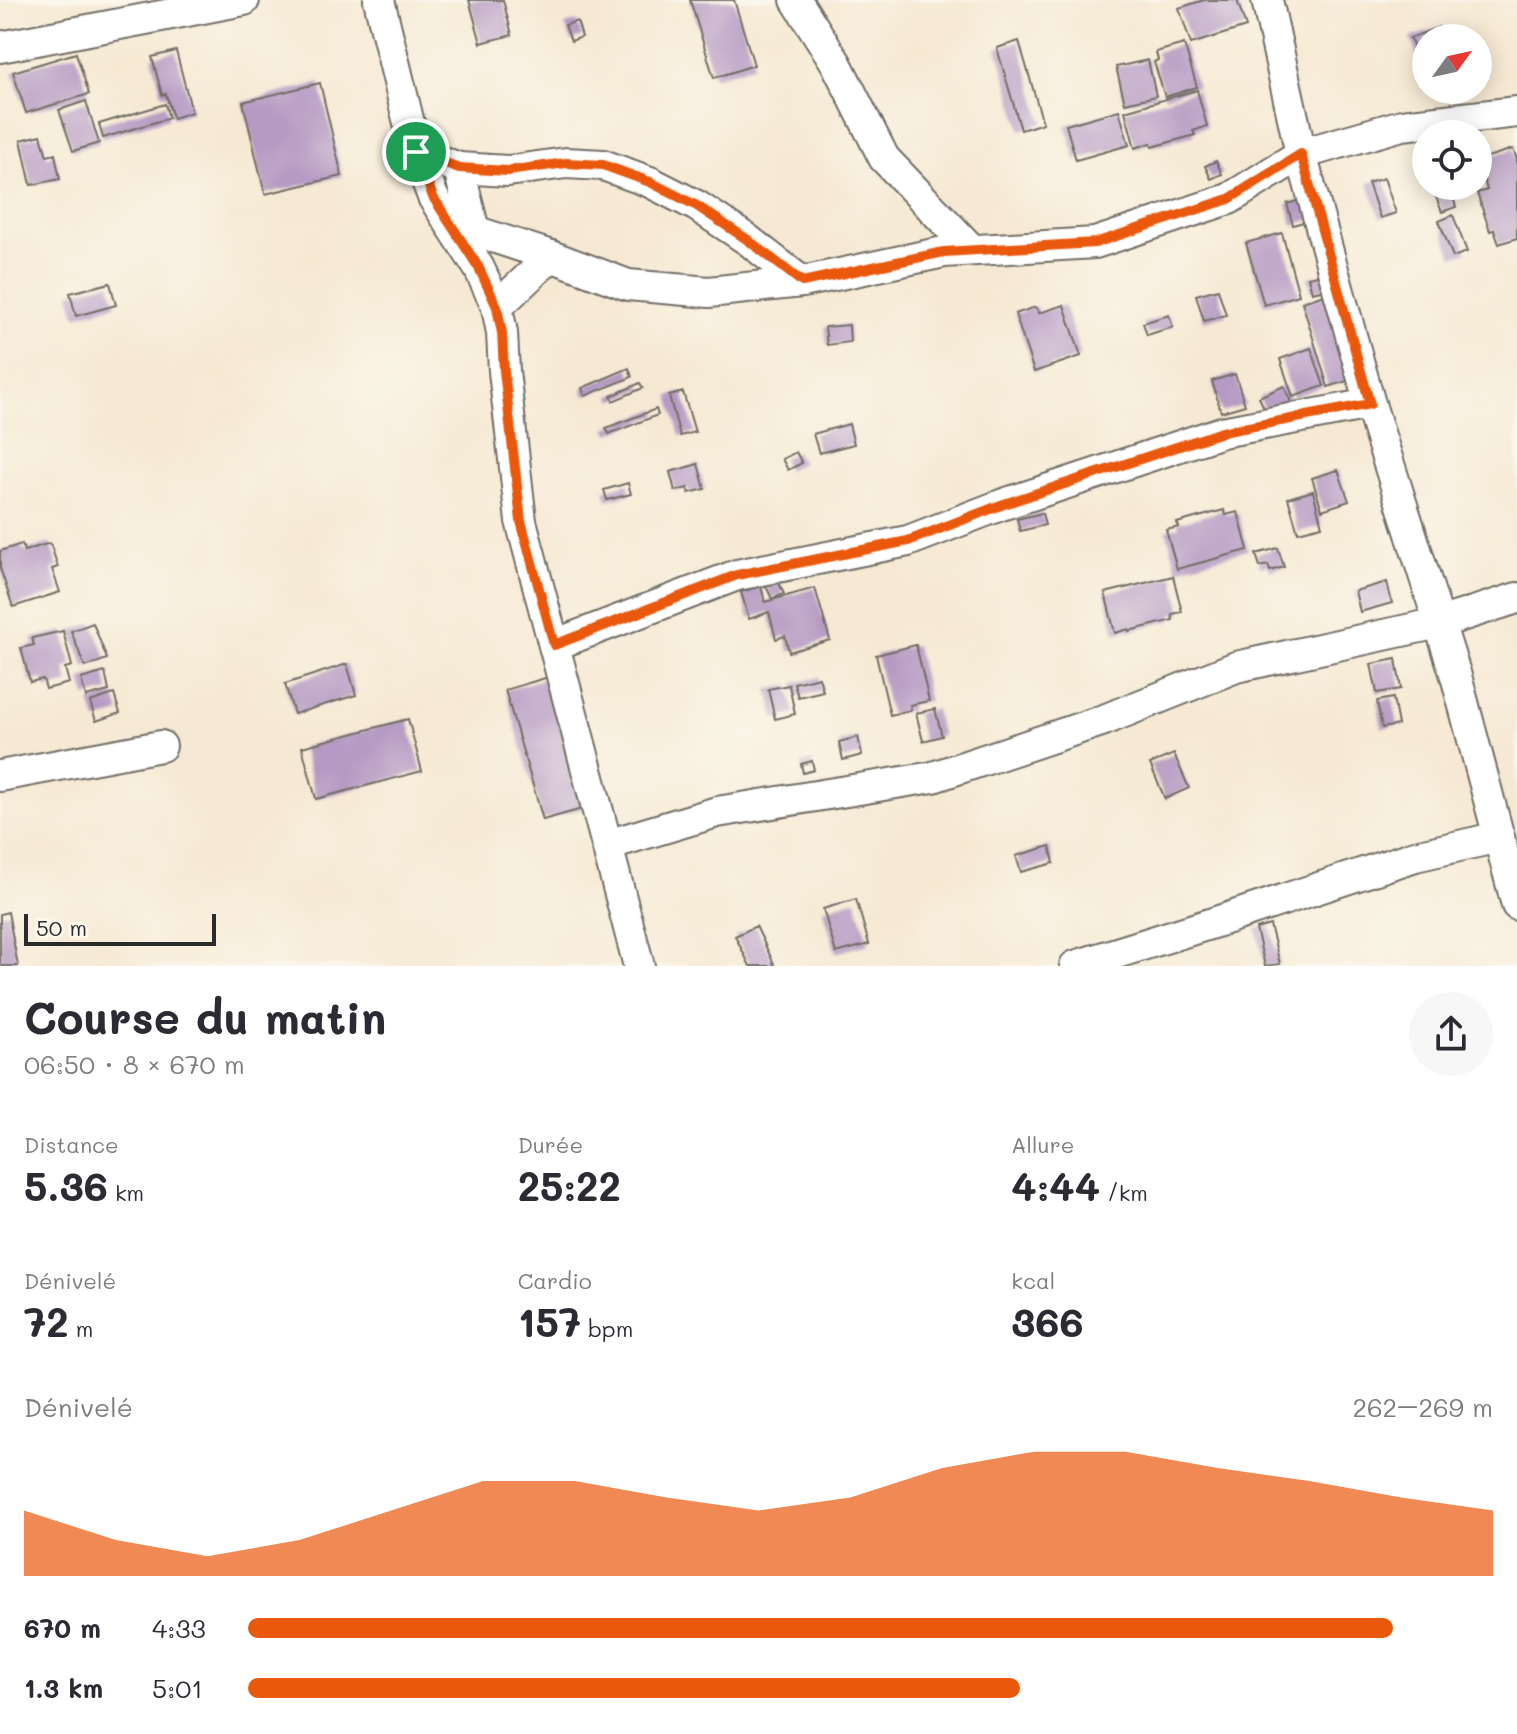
<!DOCTYPE html>
<html lang="fr">
<meta charset="utf-8">
<style>
:root{--surface:#fff;--page:#f7f7f7;--text:#2b2b33;--muted:#7c7c81;--accent:#ea580c}
body{margin:0;font-family:Mali,sans-serif;background:var(--page);color:var(--text);height:100vh;display:flex;flex-direction:column;font-size:30px;white-space:nowrap}
*{box-sizing:border-box;margin:0}
p{font-size:26px;color:var(--muted)}
.icon{flex:none;width:44px;height:44px;fill:none;stroke:currentColor;stroke-width:2;stroke-linecap:round;stroke-linejoin:round}
.map{position:relative;height:966px;overflow:hidden}
.sheet{display:flex;flex-direction:column;background:var(--surface);flex:1}
.sheet>*{flex:none}
.needle{width:52px;rotate:57deg}
.controls{position:absolute;left:1412px;top:24px;display:grid;gap:16px}
.controls a{display:grid;place-items:center;width:80px;height:80px;border-radius:50%;background:var(--surface);box-shadow:0 4px 20px #0003;font-size:40px}
.scale{position:absolute;left:24px;bottom:20px;width:192px;box-sizing:border-box;padding-left:8px;border:4px solid #2b2b2b;border-top:0;font-size:22px;line-height:28px;white-space:nowrap;color:#2b2b2b;-webkit-text-stroke:6px #fbf7ec;paint-order:stroke}
.pin{position:absolute;display:grid;place-items:center;width:68px;height:68px;color:#fff;margin:-34px;border:4px solid #fff;border-radius:50%;box-shadow:0 2px 8px #0007}
.round{display:grid;place-items:center;flex:none;width:84px;height:84px;border-radius:42px;background:var(--page)}
.headline{display:flex;align-items:center;justify-content:space-between;height:136px;padding:0 24px}
h1{font-size:44px;font-weight:700;line-height:60px}
.metrics{display:grid;grid-template-columns:repeat(3,1fr);gap:12px;height:136px;padding:8px 24px}
.metrics div{display:grid;align-content:center}
.metrics b{font-size:40px;font-weight:700}
.metrics small{font-size:22px;font-weight:400}
.metrics p{font-size:22px}
.chart{height:224px;padding:16px 24px}
.chart p{display:flex;justify-content:space-between}
.chart svg{width:100%;height:144px;margin-top:8px;fill:var(--accent);opacity:.7}
ul{padding:0 24px;list-style:none;font-size:26px}
li{display:grid;grid-template-columns:128px 96px 1fr;align-items:center;height:60px}
li i{height:20px;border-radius:10px;background:var(--accent)}
.map>svg:first-child{display:block}
.building{fill:#b59ac3}
.lines{fill:none;stroke-linecap:round;stroke-linejoin:round}
.minor-casing{stroke:#726e66;stroke-width:34}
.minor{stroke:#fff;stroke-width:30}
.route-casing{stroke:#fff;stroke-width:16}
.route{stroke:#ea580c;stroke-width:10}
</style>
<div class="map">
<svg width="1517" height="966" viewBox="0 0 1517 966">
<rect width="100%" height="100%" fill="#fbf7ec"/>
<filter id="ink" filterUnits="userSpaceOnUse"><feTurbulence type="fractalNoise" baseFrequency=".0125" numOctaves="2"/><feDisplacementMap in="SourceGraphic" scale="16" xChannelSelector="R" yChannelSelector="G"/><feConvolveMatrix kernelMatrix="1 2 1 2 8 2 1 2 1" color-interpolation-filters="sRGB"/></filter>
<filter id="wash" filterUnits="userSpaceOnUse"><feTurbulence type="fractalNoise" baseFrequency=".006" numOctaves="4" result="noise"/><feDisplacementMap in="SourceGraphic" scale="32" xChannelSelector="R" yChannelSelector="G"/><feGaussianBlur stdDeviation="1.8" result="paint"/><feColorMatrix in="noise" values="0 0 0 0 0 0 0 0 0 0 0 0 0 0 0 0 0 1.4 0 .05"/><feComposite in="paint" operator="in"/></filter>
<g filter="url(#wash)">
<rect width="100%" height="100%" fill="#f6e9d3"/>
<g id="blocks">
<!-- building -->
<g class="building">
<path d="M469 0H503L512 35 481 43Z"/>
<path d="M690 0H734L754 65 714 78Z"/>
<path d="M1204 0H1237L1246 27 1191 44 1179 8Z"/>
<path d="M577 21 582 37 571 41 565 25Z"/>
<path d="M1439 27 1443 38H1426V58L1419 61 1410 38Z"/>
<path d="M1019 41 1043 123 1021 130 997 48Z"/>
<path d="M1184 44 1197 87 1165 97 1154 62 1158 60 1156 52Z"/>
<path d="M176 51 192 112 173 118 166 94 162 95 152 57Z"/>
<path d="M76 53 89 94 26 113 13 72Z"/>
<path d="M1148 60 1156 96 1125 103 1116 67Z"/>
<path d="M320 83 342 176 265 194 243 102Z"/>
<path d="M1197 90 1207 126 1193 131 1195 135 1152 147 1151 143 1135 148 1125 111Z"/>
<path d="M86 101 99 143 73 151 59 110Z"/>
<path d="M165 104 169 118 103 138 99 124Z"/>
<path d="M1119 110 1129 145 1076 160 1066 125Z"/>
<path d="M41 135 47 156 55 154 60 179 31 185 21 140Z"/>
<path d="M1513 149 1517 159V238L1499 244 1494 230 1490 231 1477 193 1487 190 1478 160Z"/>
<path d="M1216 161 1222 174 1211 179 1205 166Z"/>
<path d="M1384 178 1396 213 1380 218 1368 183Z"/>
<path d="M1450 186H1471L1473 192 1453 197 1456 207 1442 212 1436 197 1452 191Z"/>
<path d="M1314 196 1320 217 1293 225 1287 204Z"/>
<path d="M1453 215 1467 252 1453 257 1439 221Z"/>
<path d="M1282 233 1299 295 1264 305 1246 243Z"/>
<path d="M1336 271 1339 286 1312 292 1308 277Z"/>
<path d="M110 283 116 305 76 316 70 293Z"/>
<path d="M1218 289 1226 315 1204 321 1196 295Z"/>
<path d="M1341 290 1366 375 1328 387 1302 302Z"/>
<path d="M1064 305 1081 356 1034 372 1015 314 1036 307 1039 313Z"/>
<path d="M1169 315 1173 327 1147 335 1143 323Z"/>
<path d="M849 325 850 342 827 345 825 327Z"/>
<path d="M1311 348 1324 386 1293 397 1280 359Z"/>
<path d="M629 368 632 377 585 396 582 388Z"/>
<path d="M1235 374 1245 405 1221 412 1212 381Z"/>
<path d="M640 383 643 388 613 401 611 396Z"/>
<path d="M1284 386 1292 404 1267 415 1259 397Z"/>
<path d="M683 392 695 432 680 436 669 396Z"/>
<path d="M656 409 658 415 609 434 606 428Z"/>
<path d="M849 424 854 444 819 453 813 434Z"/>
<path d="M796 452 802 463 788 470 782 459Z"/>
<path d="M698 464 705 489 689 493 688 488 675 491 670 472Z"/>
<path d="M1338 470 1349 501 1322 510 1312 478Z"/>
<path d="M628 483 631 494 607 500 604 490Z"/>
<path d="M1313 491 1322 526 1298 532 1288 498Z"/>
<path d="M1224 510 1226 515 1238 512 1248 550 1177 569 1166 530 1179 527 1177 523Z"/>
<path d="M1042 513 1045 525 1020 531 1017 519Z"/>
<path d="M50 543 58 567 52 569 60 592 13 607 0 568V551L22 544 24 551Z"/>
<path d="M1278 548 1284 567 1270 571 1268 565 1260 567 1256 554Z"/>
<path d="M1173 576 1182 612 1172 614 1173 620 1129 631V629L1115 633 1105 593Z"/>
<path d="M777 579 784 594 772 599 765 584Z"/>
<path d="M1387 582 1392 603 1360 612 1355 591Z"/>
<path d="M761 586 765 602 815 588 830 640 789 652 785 636 776 639 769 612 749 619 741 592Z"/>
<path d="M93 623 107 659 85 667 71 631Z"/>
<path d="M63 631 72 666 65 668 69 683 46 689 43 679 30 682 21 648 34 645 32 638Z"/>
<path d="M916 645 929 701 910 705 911 710 890 715 876 655Z"/>
<path d="M1396 659 1401 689 1377 693 1371 664Z"/>
<path d="M347 664 356 695 294 714 285 684Z"/>
<path d="M105 672 109 691 86 697 81 679Z"/>
<path d="M562 673 600 804 543 820 505 690Z"/>
<path d="M819 677 823 691 798 697 794 683Z"/>
<path d="M789 685 795 714 775 719 768 689Z"/>
<path d="M114 694 120 713 96 721 90 702Z"/>
<path d="M1393 698 1398 725 1382 728 1377 701Z"/>
<path d="M935 709 942 736 923 741 916 713Z"/>
<path d="M408 719 422 771 316 799 302 747Z"/>
<path d="M858 737 862 755 843 760 839 742Z"/>
<path d="M1174 754 1189 788 1165 799 1150 764Z"/>
<path d="M812 761 814 770 803 773 801 764Z"/>
<path d="M1050 846 1054 863 1021 872 1016 856Z"/>
<path d="M856 899 869 944 836 953 823 909Z"/>
<path d="M8 912 18 966H0V914Z"/>
<path d="M1270 925 1280 964 1265 966 1256 929Z"/>
<path d="M756 926 775 966H750L735 936Z"/>
</g>
</g>
</g>
<g filter="url(#ink)">
<use href="#blocks" fill-opacity="0" stroke="#726e66" stroke-width="2"/>
<g class="lines">
<defs>
<g id="minor">
<path d="M379 0 416 152 433 197 479 268 497 307 502 333 504 371 521 521 639 966"/>
<path d="M796 0 836 63 884 158 972 250"/>
<path d="M1267 0 1301 154 1370 404 1456 676 1517 905"/>
<path d="M0 47 244 0"/>
<path d="M416 152 459 168 508 171 566 163 603 165 650 182 697 206 748 240 802 282"/>
<path d="M459 168 474 231"/>
<path d="M450 223 551 256 628 285 709 292 802 282 944 252 1095 243 1229 199 1301 154 1402 125 1517 112"/>
<path d="M497 307 551 256"/>
<path d="M554 645 737 575 908 541 1001 505 1222 432 1370 404"/>
<path d="M0 776 161 746"/>
<path d="M607 845 717 812 933 777 1104 720 1236 667 1439 623 1517 598"/>
<path d="M1075 966 1216 922 1415 856 1499 837"/>
</g>
</defs>
<!-- minor casing -->
<use href="#minor" class="minor-casing"/>
<!-- minor -->
<use href="#minor" class="minor"/>
</g>
</g>
<g class="lines" filter="url(#ink)">
<defs>
<path id="route" d="M416 152 459 168 508 171 566 163 603 165 650 182 697 206 748 240 802 282 944 252 1095 243 1229 199 1301 154 1370 404 1222 432 1001 505 908 541 737 575 554 645 521 521 504 371 502 333 497 307 479 268 433 197Z"/>
</defs>
<!-- route casing -->
<use href="#route" class="route-casing"/>
<!-- route -->
<use href="#route" class="route"/>
</g>
</svg>
<div class="controls">
<a><svg class="needle" viewBox="-14 -14 28 28"><path d="M0-13l5 13h-10z" fill="#e53935"/><path d="M0 13l5-13h-10z" fill="#7c7c81"/></svg></a>
<a><svg class="icon" aria-label="locate" viewBox="0 0 24 24"><circle cx="12" cy="12" r="6"/><path d="M12 2v4M12 18v4M2 12h4M18 12h4"/></svg></a>
</div>
<div class="scale">50 m</div>
<div class="pin" style="left:416px;top:152px;background:#1e9e55"><svg class="icon" aria-label="arrive" viewBox="0 0 24 24"><path d="M6 21V4h12l-3 4 3 4H6"/></svg></div>
</div>
<section class="sheet">
<div class="headline"><div><h1>Course du matin</h1><p>06:50 · 8 × 670 m</p></div><a class="round"><svg class="icon" aria-label="share" viewBox="0 0 24 24"><path d="M12 15V3M7 8l5-5 5 5M5 13v7h14v-7"/></svg></a></div>
<div class="metrics">
<div><p>Distance</p><b>5.36<small> km</small></b></div>
<div><p>Durée</p><b>25:22</b></div>
<div><p>Allure</p><b>4:44<small> /km</small></b></div>
</div>
<div class="metrics">
<div><p>Dénivelé</p><b>72<small> m</small></b></div>
<div><p>Cardio</p><b>157<small> bpm</small></b></div>
<div><p>kcal</p><b>366</b></div>
</div>
<div class="chart"><p><span>Dénivelé</span>262–269 m</p>
<svg viewBox="0 0 160 44" preserveAspectRatio="none"><path d="M0 44V24L10 33L20 38L30 33L40 24L50 15L60 15L70 20L80 24L90 20L100 11L110 6L120 6L130 11L140 15L150 20L160 24V44z"/></svg>
</div>
<ul>
<li><b>670 m</b>4:33<i style="width:92%"></i></li>
<li><b>1.3 km</b>5:01<i style="width:62%"></i></li>
</ul>
</section>
